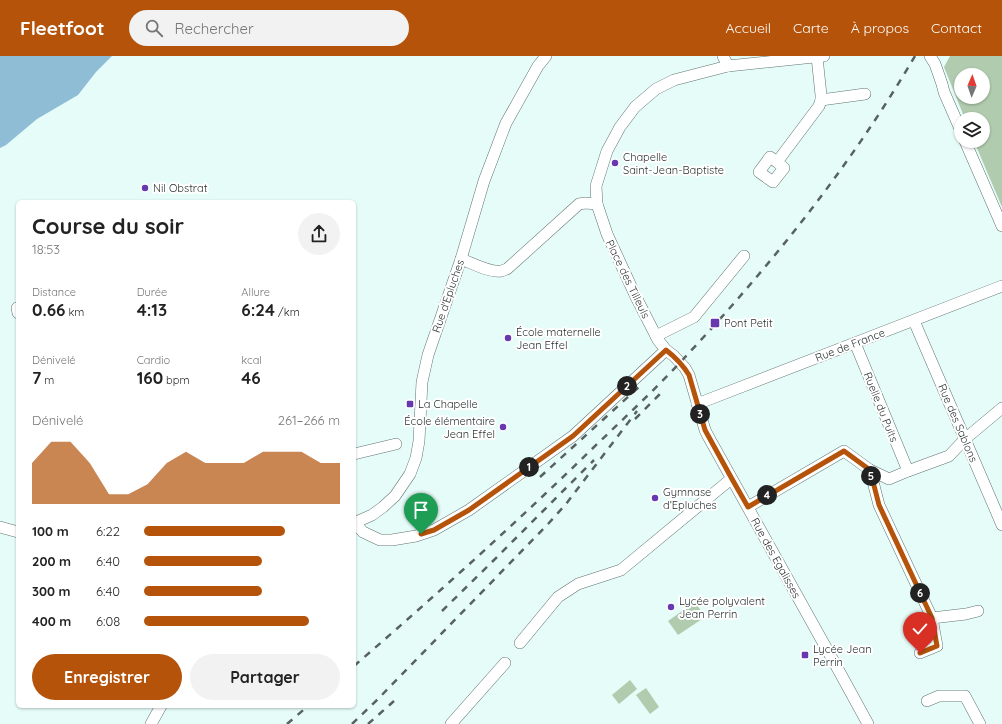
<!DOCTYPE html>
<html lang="fr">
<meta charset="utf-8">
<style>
:root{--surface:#fff;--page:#f2f2f2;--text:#222;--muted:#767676;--accent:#b45309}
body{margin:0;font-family:Quicksand,sans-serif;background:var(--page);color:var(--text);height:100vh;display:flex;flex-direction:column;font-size:15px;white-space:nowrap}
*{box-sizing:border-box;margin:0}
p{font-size:13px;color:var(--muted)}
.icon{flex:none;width:22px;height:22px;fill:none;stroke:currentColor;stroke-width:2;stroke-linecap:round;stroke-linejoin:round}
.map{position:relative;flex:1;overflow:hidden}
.sheet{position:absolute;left:16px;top:144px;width:340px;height:508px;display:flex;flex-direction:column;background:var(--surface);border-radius:6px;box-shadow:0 1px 3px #0004}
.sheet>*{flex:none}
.needle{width:26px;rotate:2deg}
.controls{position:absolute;left:954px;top:12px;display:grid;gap:8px}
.controls a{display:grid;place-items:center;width:36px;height:36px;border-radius:50%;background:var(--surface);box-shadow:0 1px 3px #0004;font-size:20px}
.pin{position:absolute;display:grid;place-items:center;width:34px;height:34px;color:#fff;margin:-41px -17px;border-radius:50% 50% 50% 0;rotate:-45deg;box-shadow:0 0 4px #0007}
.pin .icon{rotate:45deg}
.km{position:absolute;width:20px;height:20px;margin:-10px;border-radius:50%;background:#222;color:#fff;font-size:11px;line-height:20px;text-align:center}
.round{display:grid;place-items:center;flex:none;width:42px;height:42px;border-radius:21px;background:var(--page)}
.head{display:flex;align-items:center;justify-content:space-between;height:68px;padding:0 16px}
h1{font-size:22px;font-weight:700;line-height:30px}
.stats{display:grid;grid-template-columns:repeat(3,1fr);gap:6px;height:68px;padding:4px 16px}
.stats div{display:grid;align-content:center}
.stats b{font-size:17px;font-weight:700}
.stats small{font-size:11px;font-weight:400}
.stats p{font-size:11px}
.chart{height:112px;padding:8px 16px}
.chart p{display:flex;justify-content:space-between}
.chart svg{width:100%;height:72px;margin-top:4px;fill:var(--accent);opacity:.7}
.cta{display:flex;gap:8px;margin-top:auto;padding:8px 16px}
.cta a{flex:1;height:46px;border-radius:24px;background:var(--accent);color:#fff;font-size:16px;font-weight:700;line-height:46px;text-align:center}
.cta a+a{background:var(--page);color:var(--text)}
ul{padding:0 16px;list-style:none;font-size:13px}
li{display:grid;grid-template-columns:64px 48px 1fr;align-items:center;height:30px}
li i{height:10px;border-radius:5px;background:var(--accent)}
header{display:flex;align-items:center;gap:24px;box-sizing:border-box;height:56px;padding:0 20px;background:var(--accent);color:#fff}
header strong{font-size:19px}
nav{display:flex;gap:22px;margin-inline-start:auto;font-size:14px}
.search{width:280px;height:36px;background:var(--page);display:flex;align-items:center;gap:10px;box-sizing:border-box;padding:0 14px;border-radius:22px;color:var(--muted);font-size:15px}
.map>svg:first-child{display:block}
.green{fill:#b0cbae;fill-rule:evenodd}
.water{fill:#8fbdd5}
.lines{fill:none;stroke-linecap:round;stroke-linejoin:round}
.minor-casing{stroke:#617472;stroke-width:12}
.minor{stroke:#fff;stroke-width:11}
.rail{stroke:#576261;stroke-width:2.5;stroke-dasharray:7 7;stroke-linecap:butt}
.route-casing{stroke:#fff;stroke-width:8}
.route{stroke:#b45309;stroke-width:5}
.poi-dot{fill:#6838af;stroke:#fff;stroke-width:1.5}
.labels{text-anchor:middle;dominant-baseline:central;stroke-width:4;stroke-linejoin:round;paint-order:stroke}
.poi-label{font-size:11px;fill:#293130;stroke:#fff;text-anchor:start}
.street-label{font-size:11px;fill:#293130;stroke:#fff}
</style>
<header>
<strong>Fleetfoot</strong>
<div class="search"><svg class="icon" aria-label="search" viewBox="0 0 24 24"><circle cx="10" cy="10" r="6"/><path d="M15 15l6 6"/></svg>Rechercher</div>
<nav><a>Accueil</a><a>Carte</a><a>À propos</a><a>Contact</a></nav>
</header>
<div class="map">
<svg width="1002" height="668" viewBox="0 0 1002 668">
<rect width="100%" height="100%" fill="#e6fcf9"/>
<!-- green -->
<g class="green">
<path d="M950 0H1002V151L974 85H983V63H965L944 11ZM961 19H983V41H961Z"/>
<path d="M695 546 705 561 678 579 668 565Z"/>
<path d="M630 624 637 633 619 648 612 639Z"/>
<path d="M646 632 659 651 650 658 636 639Z"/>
</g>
<!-- water -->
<path class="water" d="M0 0H112L96 16 78 39 37 63 6 89 0 92Z"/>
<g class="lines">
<defs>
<g id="minor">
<path d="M723 0 728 10"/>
<path d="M824 0 728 10 674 24 656 33 635 51 620 71 607 95 596 130 597 148 607 178 636 241 658 284 666 294 674 300 685 312 689 319 705 374 708 380 839 615 868 668"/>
<path d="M930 0 935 8 942 28 944 36 961 75"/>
<path d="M821 44 865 38"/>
<path d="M965 85 1002 170"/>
<path d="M777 106 784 112 773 126 759 116 770 101 777 106 819 50 821 44V39L817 1"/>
<path d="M461 203C472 207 490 217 501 215 503 215 505 213 507 213L579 148 585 147 597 148"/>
<path d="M17 252 18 257"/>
<path d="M914 265 1002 469"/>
<path d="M656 280 694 261 744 200"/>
<path d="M855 287 908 415"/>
<path d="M697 348 1002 230"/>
<path d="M354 398 396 388"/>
<path d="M870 414 879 449 932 562 937 590 920 597"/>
<path d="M748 451 844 395 870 414 889 423 908 415 949 400 965 383 1002 352"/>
<path d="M354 466 363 476 380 484H392L416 480 434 474 469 454 573 380 666 294"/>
<path d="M354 467 372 459 383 451 395 440 410 418 416 402 419 385 422 326 428 299 461 203 484 125 506 67 538 10 546 0"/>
<path d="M0 471 18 476"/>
<path d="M932 562 966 558 978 555"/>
<path d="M520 587 558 541 578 528 621 514 731 423"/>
<path d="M927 645 939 640H965L980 668"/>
<path d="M151 668 161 650"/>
<path d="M451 668 505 607"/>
</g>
</defs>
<!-- minor casing -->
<use href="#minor" class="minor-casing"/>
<!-- minor -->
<use href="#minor" class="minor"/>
<!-- rail -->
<g class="rail">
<path d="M635 363 663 335"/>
<path d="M540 421 640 330"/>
<path d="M442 555 494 504 594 404"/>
<path d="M354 610C435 540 515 468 592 393 624 362 657 332 687 299 773 207 851 109 915 0"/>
<path d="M287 668 308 650"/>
<path d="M352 668 378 643 548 468 566 448 637 355"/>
<path d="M368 668 394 645"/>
</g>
</g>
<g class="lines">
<defs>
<path id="route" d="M421 478 434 474 469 454 573 380 666 294C675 301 683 309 689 319L705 374 732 423 748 451 844 395 870 414 879 449 932 562 937 590 920 597"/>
</defs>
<!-- route casing -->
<use href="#route" class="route-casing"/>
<!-- route -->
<use href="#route" class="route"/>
</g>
<!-- markers -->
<g class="poi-dot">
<circle cx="615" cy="107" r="4"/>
<circle cx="145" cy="132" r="4"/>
<rect x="710" y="262" width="10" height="10" rx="2"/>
<circle cx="508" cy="282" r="4"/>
<rect x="406" y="344" width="8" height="8" rx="2"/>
<circle cx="503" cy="371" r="4"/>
<circle cx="655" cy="442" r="4"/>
<circle cx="671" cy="551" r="4"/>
<rect x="801" y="595" width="8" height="8" rx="2"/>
</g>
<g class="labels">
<!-- poi labels -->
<g class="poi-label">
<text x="623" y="101">Chapelle<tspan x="623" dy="13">Saint-Jean-Baptiste</tspan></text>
<text x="153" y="132">Nil Obstrat</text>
<text x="724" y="267">Pont Petit</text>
<text x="516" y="276">École maternelle<tspan x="516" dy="13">Jean Effel</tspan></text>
<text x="418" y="348">La Chapelle</text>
<text x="495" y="365" text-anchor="end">École élémentaire<tspan x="495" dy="13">Jean Effel</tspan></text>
<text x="663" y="436">Gymnase<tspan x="663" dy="13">d’Epluches</tspan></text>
<text x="679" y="545">Lycée polyvalent<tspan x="679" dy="13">Jean Perrin</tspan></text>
<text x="813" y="593">Lycée Jean<tspan x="813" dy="13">Perrin</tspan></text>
</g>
<!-- street labels -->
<g class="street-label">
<text transform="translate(628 223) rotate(64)">Place des Tilleuls</text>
<text transform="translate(448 240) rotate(-71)">Rue d'Epluches</text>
<text transform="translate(850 289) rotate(-21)">Rue de France</text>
<text transform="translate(881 351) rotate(68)">Ruelle du Puits</text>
<text transform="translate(958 367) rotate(67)">Rue des Sablons</text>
<text transform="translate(776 502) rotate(61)">Rue des Egalisses</text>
</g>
</g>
</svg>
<div class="controls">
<a><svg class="needle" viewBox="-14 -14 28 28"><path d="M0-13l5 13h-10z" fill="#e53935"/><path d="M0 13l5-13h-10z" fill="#767676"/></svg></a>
<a><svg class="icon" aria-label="layers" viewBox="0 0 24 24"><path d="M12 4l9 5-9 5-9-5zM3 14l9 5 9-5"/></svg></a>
</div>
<div class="pin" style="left:421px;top:478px;background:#1e9e55"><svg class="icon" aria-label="arrive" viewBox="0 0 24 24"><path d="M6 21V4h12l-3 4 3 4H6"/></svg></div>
<div class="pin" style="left:920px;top:597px;background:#d93025"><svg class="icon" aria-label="check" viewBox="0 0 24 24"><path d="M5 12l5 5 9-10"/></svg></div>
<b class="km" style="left:529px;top:411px">1</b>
<b class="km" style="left:627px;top:330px">2</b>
<b class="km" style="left:700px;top:358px">3</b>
<b class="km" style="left:767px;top:439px">4</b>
<b class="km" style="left:871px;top:420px">5</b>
<b class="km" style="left:920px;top:537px">6</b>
<section class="sheet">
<div class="head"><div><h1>Course du soir</h1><p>18:53</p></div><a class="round"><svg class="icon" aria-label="share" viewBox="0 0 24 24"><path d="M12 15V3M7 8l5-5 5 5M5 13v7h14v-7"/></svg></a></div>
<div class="stats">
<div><p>Distance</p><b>0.66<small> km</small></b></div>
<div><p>Durée</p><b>4:13</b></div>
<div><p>Allure</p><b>6:24<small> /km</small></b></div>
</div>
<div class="stats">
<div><p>Dénivelé</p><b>7<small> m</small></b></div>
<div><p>Cardio</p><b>160<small> bpm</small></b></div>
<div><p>kcal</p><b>46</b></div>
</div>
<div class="chart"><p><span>Dénivelé</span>261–266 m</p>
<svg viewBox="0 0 160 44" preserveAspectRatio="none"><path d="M0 44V19L10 6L20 6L30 19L40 38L50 38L60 32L70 19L80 12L90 19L100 19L110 19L120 12L130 12L140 12L150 19L160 19V44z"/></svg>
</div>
<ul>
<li><b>100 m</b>6:22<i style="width:72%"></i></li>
<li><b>200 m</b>6:40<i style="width:60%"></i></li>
<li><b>300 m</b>6:40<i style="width:60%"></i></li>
<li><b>400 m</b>6:08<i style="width:84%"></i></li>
</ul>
<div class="cta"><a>Enregistrer</a><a>Partager</a></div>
</section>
</div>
